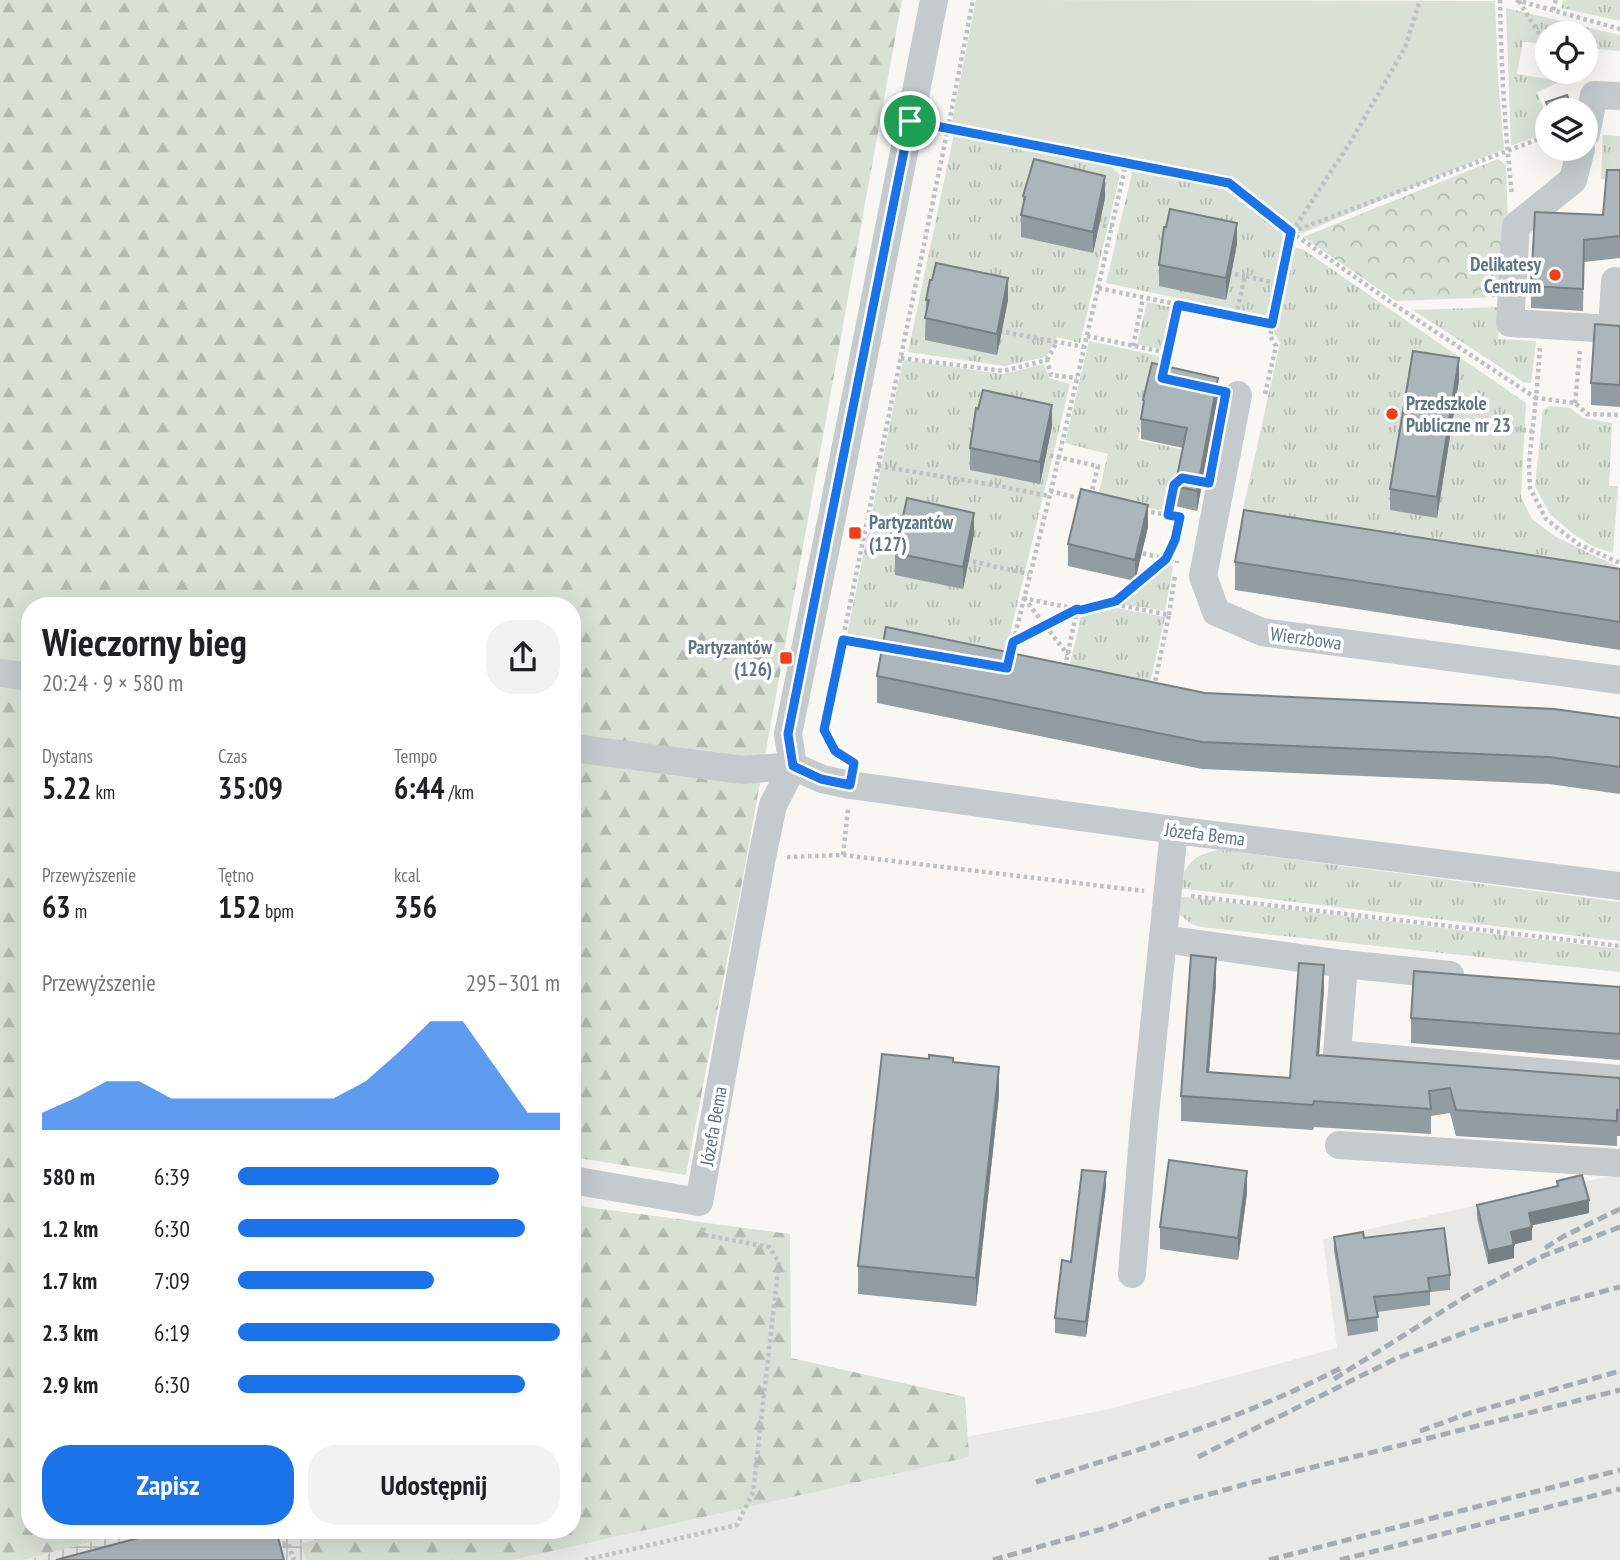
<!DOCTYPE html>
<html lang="pl">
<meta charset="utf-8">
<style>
:root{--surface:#fff;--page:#f2f2f2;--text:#202124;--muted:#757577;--accent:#1a73e8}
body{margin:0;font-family:"PT Sans Narrow",sans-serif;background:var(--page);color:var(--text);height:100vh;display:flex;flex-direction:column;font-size:26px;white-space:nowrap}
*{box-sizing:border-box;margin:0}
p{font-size:23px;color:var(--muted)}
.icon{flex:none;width:38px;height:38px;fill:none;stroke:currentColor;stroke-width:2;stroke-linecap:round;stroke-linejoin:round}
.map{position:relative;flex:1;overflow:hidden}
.details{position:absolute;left:21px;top:597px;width:560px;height:942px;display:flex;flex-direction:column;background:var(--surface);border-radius:28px;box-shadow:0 7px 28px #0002}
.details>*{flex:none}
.controls{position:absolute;left:1535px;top:21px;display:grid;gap:14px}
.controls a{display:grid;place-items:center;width:63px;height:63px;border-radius:50%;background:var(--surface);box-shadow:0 7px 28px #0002;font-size:35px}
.pin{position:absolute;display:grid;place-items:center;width:60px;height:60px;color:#fff;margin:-30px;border:4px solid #fff;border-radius:50%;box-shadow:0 2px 7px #0007}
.round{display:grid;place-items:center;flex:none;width:74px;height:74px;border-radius:28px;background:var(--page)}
.summary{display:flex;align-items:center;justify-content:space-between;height:119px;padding:0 21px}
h1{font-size:38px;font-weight:800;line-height:52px}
.figures{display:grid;grid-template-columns:repeat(3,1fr);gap:10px;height:119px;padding:7px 21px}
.figures div{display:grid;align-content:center}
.figures b{font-size:30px;font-weight:800}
.figures small{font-size:19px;font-weight:400}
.figures p{font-size:19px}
.chart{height:196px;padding:14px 21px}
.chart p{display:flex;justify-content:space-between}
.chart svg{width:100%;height:126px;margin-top:7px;fill:var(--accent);opacity:.7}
.button{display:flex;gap:14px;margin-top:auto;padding:14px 21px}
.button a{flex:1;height:80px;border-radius:28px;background:var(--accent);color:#fff;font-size:28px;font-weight:800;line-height:80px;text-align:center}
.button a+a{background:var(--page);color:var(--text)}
ul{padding:0 21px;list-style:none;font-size:23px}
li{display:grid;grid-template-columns:112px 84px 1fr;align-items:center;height:52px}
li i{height:18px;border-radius:9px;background:var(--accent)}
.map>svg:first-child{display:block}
.built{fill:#e8e9e7}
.industrial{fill:url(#industrial-grid)}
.grass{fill:url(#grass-tufts)}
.forest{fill:url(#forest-firs)}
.park{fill:url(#park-crowns)}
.pitch{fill:#d9e0d5}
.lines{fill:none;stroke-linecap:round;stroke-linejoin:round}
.path{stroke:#bec1c3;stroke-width:4.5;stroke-dasharray:3.5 3.5;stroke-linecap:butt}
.minor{stroke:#c5cacd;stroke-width:28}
.rail{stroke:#a5adb2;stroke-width:5;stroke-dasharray:10 5;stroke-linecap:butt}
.wall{fill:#939ca0}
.shaded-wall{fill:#787f82}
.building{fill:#abb5ba;stroke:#787f82;stroke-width:2}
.route-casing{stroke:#fff;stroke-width:14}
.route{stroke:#1a73e8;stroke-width:9}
.poi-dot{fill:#f13f1b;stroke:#fff;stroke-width:2.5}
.labels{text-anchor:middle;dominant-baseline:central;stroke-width:7;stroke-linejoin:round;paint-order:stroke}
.poi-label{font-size:19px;font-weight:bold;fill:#607582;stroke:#fff;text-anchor:end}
.street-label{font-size:19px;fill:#607582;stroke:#fff}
</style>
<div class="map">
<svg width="1620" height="1560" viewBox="0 0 1620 1560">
<defs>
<pattern id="industrial-grid" width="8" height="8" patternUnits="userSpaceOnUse" patternTransform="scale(1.75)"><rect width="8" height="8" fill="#e8e9e7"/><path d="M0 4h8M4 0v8" fill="none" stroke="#bfc1c1"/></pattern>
<pattern id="grass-tufts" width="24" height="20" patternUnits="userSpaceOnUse" patternTransform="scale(1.75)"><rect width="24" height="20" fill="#d9e0d5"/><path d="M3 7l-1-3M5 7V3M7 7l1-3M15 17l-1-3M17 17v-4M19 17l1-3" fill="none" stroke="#b3bab2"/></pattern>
<pattern id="forest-firs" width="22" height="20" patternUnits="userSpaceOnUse" patternTransform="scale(1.75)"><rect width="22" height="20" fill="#d9e0d5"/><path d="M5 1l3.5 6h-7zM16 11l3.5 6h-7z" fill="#b3bab2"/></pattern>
<pattern id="park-crowns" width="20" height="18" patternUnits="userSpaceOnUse" patternTransform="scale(1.75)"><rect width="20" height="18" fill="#d9e0d5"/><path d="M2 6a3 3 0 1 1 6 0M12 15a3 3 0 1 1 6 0" fill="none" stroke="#b3bab2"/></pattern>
</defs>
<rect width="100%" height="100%" fill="#f8f7f4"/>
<!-- built -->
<path class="built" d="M1620 1174V1560H451L572 1530 776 1474 1109 1409 1337 1348 1323 1239Z"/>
<!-- industrial -->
<path class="industrial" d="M133 1530H347V1531L301 1544 306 1560H25Z"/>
<!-- grass -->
<g class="grass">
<path d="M1563 0H1620V21L1561 8Z"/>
<path d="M1506 8 1620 35V51L1586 48V33H1547V44L1523 42 1517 74 1549 79 1557 83 1537 92 1547 118V133L1511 146Z"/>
<path d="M954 134 1111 166 1120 175 1080 343 1057 337 1046 357 1005 366 908 352Z"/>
<path d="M1603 135 1620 136V180L1601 179Z"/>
<path d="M1133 169 1221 187 1284 233 1268 317 1106 283Z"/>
<path d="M1293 247 1304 250 1526 403 1521 497 1532 519 1556 537 1620 568V598L1462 548 1242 514 1280 343 1274 332Z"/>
<path d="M1147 302 1174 308 1165 350 1137 344Z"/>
<path d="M1501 307 1498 339 1536 341 1531 383 1523 382 1413 310Z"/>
<path d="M1089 341 1163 357 1157 382 1150 381 1138 440 1212 456 1207 476 1183 471 1173 478 1166 511 1101 500 1098 495 1108 454 1065 443Z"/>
<path d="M903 360 1002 374 1044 364 1049 378 1070 384 1003 663 847 635Z"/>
<path d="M1550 406 1570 408 1583 418 1612 423 1609 486H1618L1613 553 1592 546 1572 533 1550 514 1535 486 1543 410Z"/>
<path d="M1169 563 1173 567 1165 611 1117 603 1160 568Z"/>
<path d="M1106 606 1165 617 1148 692 1067 676 1082 613Z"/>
<path d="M1220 850 1620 902V941L1178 888C1185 865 1194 853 1220 850Z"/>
<path d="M1176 896 1620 949V972L1201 927 1191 924 1178 913Z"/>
</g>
<!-- forest -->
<g class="forest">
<path d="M0 0H902L743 877 686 1175 572 1157V606H30V1530H133L24 1560H0Z"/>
<path d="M572 1205 790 1234 791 1358 965 1397 969 1457 512 1560H306L301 1544 347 1531V1530H572Z"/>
</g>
<!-- park -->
<path class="park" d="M1498 159 1506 165 1508 226 1501 297 1396 301 1303 237Z"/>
<!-- pitch -->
<path class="pitch" d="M976 0 1495 1 1498 78 1504 149 1300 234 1233 183 951 126Z"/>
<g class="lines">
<!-- path -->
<g class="path">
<path d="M1500 0C1501 65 1505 130 1512 195"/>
<path d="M1516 0 1620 29"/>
<path d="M1519 1 1547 47"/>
<path d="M1553 10 1556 0"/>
<path d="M935 125 1229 183 1291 232 1395 305 1536 398 1529 463 1530 488 1546 519 1578 544 1620 563"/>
<path d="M1096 224 1112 227"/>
<path d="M1292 232 1351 141 1405 48 1420 0"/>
<path d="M1228 273 1245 276"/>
<path d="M1098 288 1126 163"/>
<path d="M1236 316 1245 276 1280 284"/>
<path d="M999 331 1084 347"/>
<path d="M1087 336 1168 353 1178 305"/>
<path d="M1133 346 1143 298"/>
<path d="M1540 348 1536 398 1575 403 1587 414 1620 415"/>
<path d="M901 358 1003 371 1047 360 1051 375 1077 378"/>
<path d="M1047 360 1057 342"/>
<path d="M1164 369 1168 353"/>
<path d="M1265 394 1276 346 1270 336 1291 232 1547 136"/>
<path d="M1575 403 1580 351"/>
<path d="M1453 421 1532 431"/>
<path d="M1043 454 1098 466 1091 495"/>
<path d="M878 466 994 485 1049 496"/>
<path d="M1050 491 1082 499"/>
<path d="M1168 515 1174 485 1179 480"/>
<path d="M1136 552 1177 561V563"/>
<path d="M966 560 1029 574"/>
<path d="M1023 598 1081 610 1116 601 1166 559 1175 540 1180 517 1145 511"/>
<path d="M1024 598 1068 655"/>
<path d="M1108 603 1169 615 1154 687"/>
<path d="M1169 615 1175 575"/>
<path d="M843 640 886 647"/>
<path d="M1013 642 1076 610"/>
<path d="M1010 655 1050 495 1098 288 1272 324"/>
<path d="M1065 667 1077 610"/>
<path d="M841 755 835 751 824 730 948 128 973 0"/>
<path d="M843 855 848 809"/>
<path d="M787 857 843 855 1144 891"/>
<path d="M1191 896 1620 946"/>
<path d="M276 1547 288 1543 294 1560"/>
<path d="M585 1560 737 1525 753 1492 779 1262 769 1247 705 1235 703 1227"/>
</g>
<!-- minor -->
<g class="minor">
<path d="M1586 133 1594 95 1620 96"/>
<path d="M1581 149 1573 180 1516 226 1510 323 1612 329 1615 281"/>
<path d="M1238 395 1203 576 1216 612 1262 632 1620 680"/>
<path d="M0 673 30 677"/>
<path d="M572 748 743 770 793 766 822 779 850 785 1174 830 1620 886"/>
<path d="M793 766 788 734 830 527 934 0"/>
<path d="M1163 939 1344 964 1337 1054 1620 1079"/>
<path d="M1344 964 1450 975"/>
<path d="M1339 1145 1620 1163"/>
<path d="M572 1180 699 1202 762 857 773 805 793 766"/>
<path d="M1132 1274 1144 1124 1174 830"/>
</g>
<!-- rail -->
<g class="rail">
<path d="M1545 1248 1564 1236 1620 1209"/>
<path d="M1334 1379 1473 1292 1543 1256 1620 1227"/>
<path d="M1420 1431 1470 1413 1620 1371"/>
<path d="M1198 1457 1395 1359 1483 1326 1567 1301 1620 1287"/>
<path d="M1036 1482C1140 1450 1244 1418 1341 1368"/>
<path d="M993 1560 1109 1527 1163 1507 1246 1484 1620 1390"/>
<path d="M1269 1560 1620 1470"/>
<path d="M1340 1560 1620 1489"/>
</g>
</g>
<!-- wall -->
<g class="wall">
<path d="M1620 170V258L1584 262 1583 311 1531 308V286L1603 215Z"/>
<path d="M1023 196 1105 198 1093 253 1021 237V215L1023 206Z"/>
<path d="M1237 244 1226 300 1159 286V265Z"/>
<path d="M926 300H1008L997 355 925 340Z"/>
<path d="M1620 326V407L1591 405V383Z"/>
<path d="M1459 380 1437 518 1390 510V489Z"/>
<path d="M1218 398 1197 511 1175 506V486L1183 448 1141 439V419L1143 409V400Z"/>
<path d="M1052 426 1040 484 970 470V448Z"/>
<path d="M1148 527 1135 581 1068 566V544Z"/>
<path d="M974 534 963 589 895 575V553L897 544V535Z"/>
<path d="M1235 562 1620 569V650L1235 590Z"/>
<path d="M877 676 1205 693 1620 718V794L1549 784 1202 769 877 703Z"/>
<path d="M1216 983 1209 1072 1290 1078 1324 990 1319 1055 1620 1078V1136H1617V1146L1456 1136 1450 1113 1431 1116V1134L1314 1127 1313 1130 1181 1121V1096Z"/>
<path d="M1620 987V1060L1411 1043V1018Z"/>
<path d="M953 1062 999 1095 976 1306 858 1294V1266Z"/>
<path d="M1557 1181 1589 1213 1532 1225V1240L1514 1244V1258L1488 1264 1477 1218V1205L1557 1186Z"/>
<path d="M1106 1187 1086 1337 1055 1333V1318Z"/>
<path d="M1247 1193 1238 1260 1160 1249V1227Z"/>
<path d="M1334 1237 1364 1238 1450 1275V1290L1430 1292V1305L1377 1312 1378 1331 1348 1336 1334 1251Z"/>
</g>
<!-- shaded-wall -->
<g class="shaded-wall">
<path d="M1105 176V198L1093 253V232Z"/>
<path d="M1237 223V244L1226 300V278Z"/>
<path d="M1008 278V300L997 355V334Z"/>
<path d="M1459 358V380L1437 518V497Z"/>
<path d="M1218 378V398L1197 511V491Z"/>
<path d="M1052 405V426L1040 484V462Z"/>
<path d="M1148 505V527L1135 581V560Z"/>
<path d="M974 513V534L963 589V567Z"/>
<path d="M1216 958V983L1207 1098V1072Z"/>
<path d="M1324 965V990L1317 1080V1055Z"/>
<path d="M999 1067V1095L976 1306V1278Z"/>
<path d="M1247 1171V1193L1238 1260V1238Z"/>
<path d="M1106 1172V1187L1086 1337V1322Z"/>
<path d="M1589 1200V1213L1529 1226V1213Z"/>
<path d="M1532 1227V1240L1511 1245V1232Z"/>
<path d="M1514 1245V1258L1488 1264V1251Z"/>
</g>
<!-- building -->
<g class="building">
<path d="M1567 95 1572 110H1549L1546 102Z"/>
<path d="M1034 159 1105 176 1093 232 1021 215 1025 197 1023 196Z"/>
<path d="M1607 170H1620V236L1584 240 1583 289 1531 286 1535 212 1603 215Z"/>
<path d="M1170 209 1237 223 1226 278 1159 265 1164 227H1166Z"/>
<path d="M936 263 1008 278 997 334 925 318 929 300H926L930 280H932Z"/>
<path d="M1595 324 1620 326V385L1591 383Z"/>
<path d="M1413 351 1459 358 1437 497 1390 489Z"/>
<path d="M1152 363 1218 378 1197 491 1175 486 1187 428 1141 419 1144 401 1143 400Z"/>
<path d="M983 390 1052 405 1040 462 970 448 976 408 978 409Z"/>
<path d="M1081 489 1148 505 1135 560 1068 544Z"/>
<path d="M907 498 974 513 963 567 895 553 899 535H897L901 516H903Z"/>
<path d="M1244 510 1620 569V622L1235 562Z"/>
<path d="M886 627 1205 693 1554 709 1620 718V767L1549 757 1202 742 877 676Z"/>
<path d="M1191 955 1216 958 1207 1072 1290 1078 1299 963 1324 965 1317 1055 1620 1078V1110H1617V1121L1456 1110 1450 1088 1429 1091 1431 1109 1314 1101 1313 1105 1181 1096Z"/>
<path d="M1414 971 1620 987V1034L1411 1018Z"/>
<path d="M882 1054 929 1059V1055L953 1058V1062L999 1067 976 1278 858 1266Z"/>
<path d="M1169 1160 1247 1171 1238 1238 1160 1227Z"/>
<path d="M1082 1170 1106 1172 1086 1322 1055 1318 1062 1260 1071 1262Z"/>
<path d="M1582 1175 1589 1200 1529 1213 1532 1227 1511 1232 1514 1245 1488 1251 1477 1205 1558 1186 1557 1181Z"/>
<path d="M1444 1228 1450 1275 1428 1278 1430 1291 1374 1297 1378 1317 1348 1321 1334 1237 1363 1232 1364 1238Z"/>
<path d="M168 1530H276L284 1560H56Z"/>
</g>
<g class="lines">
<defs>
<path id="route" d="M910 121 1229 183 1291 232 1272 324 1178 305 1162 378 1226 392 1209 483 1182 478 1174 485 1168 515 1180 517 1175 540 1166 559 1116 601 1081 610 1077 609 1013 642 1007 668 843 640 824 730 835 751 854 763 850 785 821 779 793 766 788 734Z"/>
</defs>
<!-- route casing -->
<use href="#route" class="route-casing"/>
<!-- route -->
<use href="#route" class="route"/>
</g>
<!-- markers -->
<g class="poi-dot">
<circle cx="1555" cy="275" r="7"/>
<circle cx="1392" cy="414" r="7"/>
<rect x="848" y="526" width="14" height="14" rx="3.5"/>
<rect x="779" y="651" width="14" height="14" rx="3.5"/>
</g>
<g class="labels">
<!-- poi labels -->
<g class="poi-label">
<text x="1541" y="264">Delikatesy<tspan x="1541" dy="22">Centrum</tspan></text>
<text x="1406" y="403" text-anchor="start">Przedszkole<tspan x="1406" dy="22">Publiczne nr 23</tspan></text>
<text x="869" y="522" text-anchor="start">Partyzantów<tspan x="869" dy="22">(127)</tspan></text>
<text x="772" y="647">Partyzantów<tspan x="772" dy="22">(126)</tspan></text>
</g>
<!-- street labels -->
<g class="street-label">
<text transform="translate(1306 638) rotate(8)">Wierzbowa</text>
<text transform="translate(1205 834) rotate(7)">Józefa Bema</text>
<text transform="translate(713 1126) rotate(-80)">Józefa Bema</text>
</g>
</g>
</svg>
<div class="controls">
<a><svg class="icon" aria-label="locate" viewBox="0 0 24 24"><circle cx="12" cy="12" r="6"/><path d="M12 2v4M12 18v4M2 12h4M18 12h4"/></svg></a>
<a><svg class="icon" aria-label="layers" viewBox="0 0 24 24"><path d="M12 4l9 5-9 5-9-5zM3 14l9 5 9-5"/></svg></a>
</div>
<div class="pin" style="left:910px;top:121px;background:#1e9e55"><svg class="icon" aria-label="arrive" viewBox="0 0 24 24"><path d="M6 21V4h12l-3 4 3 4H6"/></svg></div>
<section class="details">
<div class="summary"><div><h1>Wieczorny bieg</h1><p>20:24 · 9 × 580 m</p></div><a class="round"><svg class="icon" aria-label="share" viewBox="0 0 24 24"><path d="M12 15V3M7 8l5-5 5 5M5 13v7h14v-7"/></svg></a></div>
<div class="figures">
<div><p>Dystans</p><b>5.22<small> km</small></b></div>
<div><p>Czas</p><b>35:09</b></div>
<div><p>Tempo</p><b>6:44<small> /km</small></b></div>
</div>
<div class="figures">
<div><p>Przewyższenie</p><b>63<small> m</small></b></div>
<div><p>Tętno</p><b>152<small> bpm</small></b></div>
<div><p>kcal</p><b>356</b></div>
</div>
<div class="chart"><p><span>Przewyższenie</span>295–301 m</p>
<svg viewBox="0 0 160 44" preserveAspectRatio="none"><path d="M0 44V38L10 33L20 27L30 27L40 33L50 33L60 33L70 33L80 33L90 33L100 27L110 17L120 6L130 6L140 22L150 38L160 38V44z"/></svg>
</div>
<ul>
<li><b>580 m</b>6:39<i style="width:81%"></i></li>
<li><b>1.2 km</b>6:30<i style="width:89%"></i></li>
<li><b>1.7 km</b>7:09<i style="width:61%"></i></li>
<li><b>2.3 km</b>6:19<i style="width:100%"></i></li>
<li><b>2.9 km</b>6:30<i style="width:89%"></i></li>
</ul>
<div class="button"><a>Zapisz</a><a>Udostępnij</a></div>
</section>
</div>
